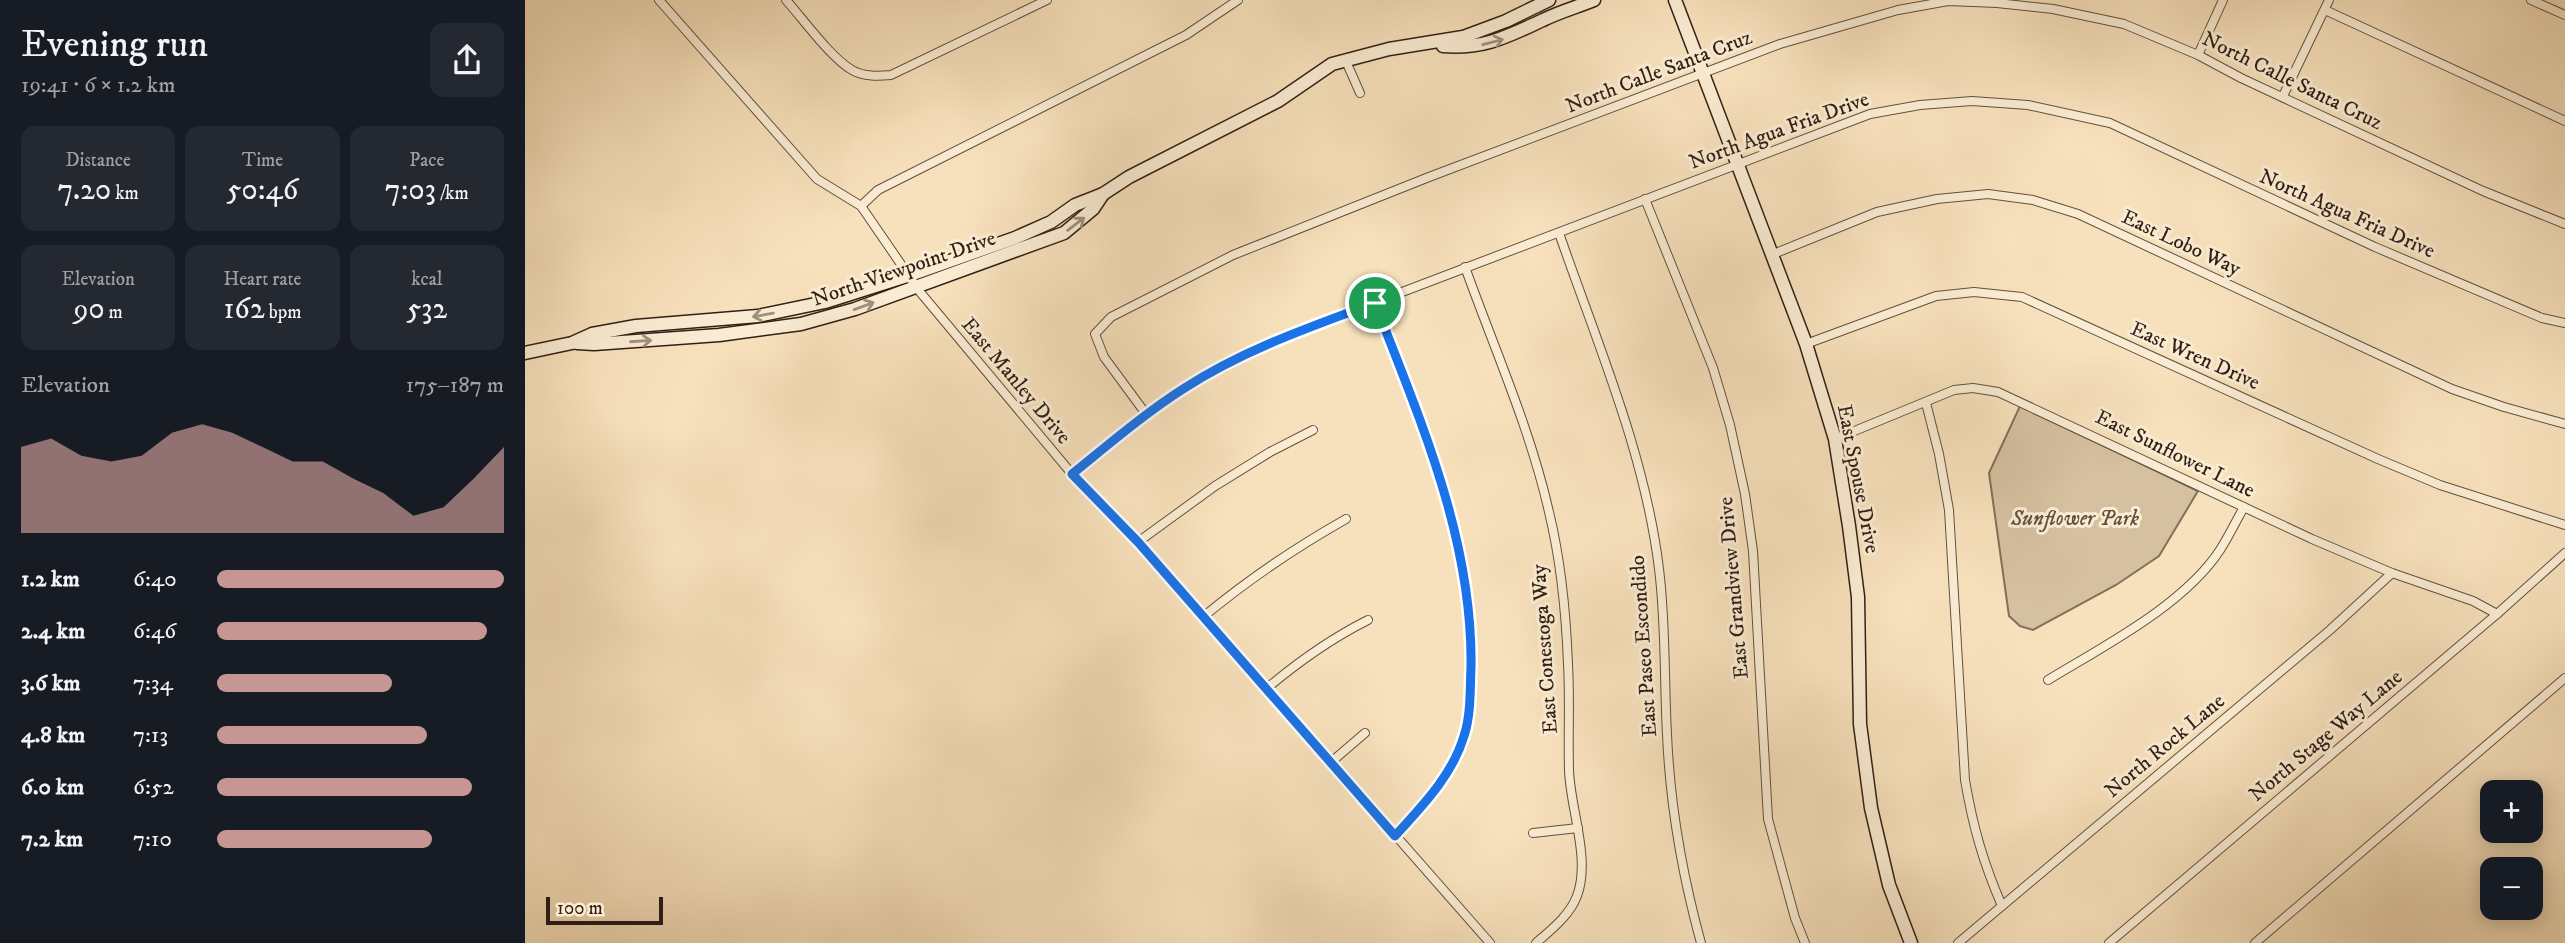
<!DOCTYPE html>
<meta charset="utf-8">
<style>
:root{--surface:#171b24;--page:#242831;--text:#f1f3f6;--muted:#9ea1a6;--accent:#c59692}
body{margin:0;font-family:"IM FELL DW Pica",serif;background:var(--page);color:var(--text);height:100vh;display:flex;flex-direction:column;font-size:26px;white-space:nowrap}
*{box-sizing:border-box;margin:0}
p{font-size:23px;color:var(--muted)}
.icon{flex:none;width:38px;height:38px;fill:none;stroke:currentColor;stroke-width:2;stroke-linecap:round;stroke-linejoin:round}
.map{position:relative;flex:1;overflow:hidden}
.details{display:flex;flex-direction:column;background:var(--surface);width:525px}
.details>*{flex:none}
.fabs{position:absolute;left:1955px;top:780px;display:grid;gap:14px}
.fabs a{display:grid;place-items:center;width:63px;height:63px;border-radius:14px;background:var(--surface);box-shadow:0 4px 18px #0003;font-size:35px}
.scale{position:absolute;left:21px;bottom:18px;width:117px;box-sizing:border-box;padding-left:7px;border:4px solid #311f15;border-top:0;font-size:19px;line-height:24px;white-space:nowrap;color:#311f15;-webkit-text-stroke:5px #faecd3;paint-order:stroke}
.pin{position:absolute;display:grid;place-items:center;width:60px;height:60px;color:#fff;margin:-30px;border:4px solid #fff;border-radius:50%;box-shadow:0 2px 7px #0007}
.round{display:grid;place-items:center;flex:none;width:74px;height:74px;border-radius:14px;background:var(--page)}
.overview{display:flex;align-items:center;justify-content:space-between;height:119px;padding:0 21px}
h1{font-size:38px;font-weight:600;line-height:52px}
.metrics{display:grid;grid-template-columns:repeat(3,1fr);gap:10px;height:119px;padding:7px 21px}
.metrics div{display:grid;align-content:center;border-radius:14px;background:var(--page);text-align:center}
.metrics b{font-size:30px;font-weight:600}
.metrics small{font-size:19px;font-weight:400}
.metrics p{font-size:19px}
.chart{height:196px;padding:14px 21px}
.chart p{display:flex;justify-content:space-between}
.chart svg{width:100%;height:126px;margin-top:7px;fill:var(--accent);opacity:.7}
ul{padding:0 21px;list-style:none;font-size:23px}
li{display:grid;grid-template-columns:112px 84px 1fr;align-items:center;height:52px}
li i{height:18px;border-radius:9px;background:var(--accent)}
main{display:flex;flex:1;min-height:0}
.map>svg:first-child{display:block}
.park{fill:#d5c0a0;stroke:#83705a;stroke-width:2}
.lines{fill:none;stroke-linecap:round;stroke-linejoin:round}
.street-casing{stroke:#62503f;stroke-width:10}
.secondary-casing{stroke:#311f15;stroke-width:15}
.street{stroke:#faecd3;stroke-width:8}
.secondary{stroke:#faecd3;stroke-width:12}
.oneway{stroke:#a0907e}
.route-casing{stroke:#fff;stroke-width:14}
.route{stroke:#1a73e8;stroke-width:9}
.labels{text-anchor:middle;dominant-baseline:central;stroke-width:6;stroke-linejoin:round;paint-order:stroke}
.street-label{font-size:21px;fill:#311f15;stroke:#faecd3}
.park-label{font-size:21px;font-style:italic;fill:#624f3f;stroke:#faecd3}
</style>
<main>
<section class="details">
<div class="overview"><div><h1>Evening run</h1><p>19:41 · 6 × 1.2 km</p></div><a class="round"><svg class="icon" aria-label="share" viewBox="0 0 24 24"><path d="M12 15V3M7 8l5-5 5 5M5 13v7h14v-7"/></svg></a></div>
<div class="metrics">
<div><p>Distance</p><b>7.20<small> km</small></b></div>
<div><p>Time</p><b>50:46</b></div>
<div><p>Pace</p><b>7:03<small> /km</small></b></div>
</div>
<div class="metrics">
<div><p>Elevation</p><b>90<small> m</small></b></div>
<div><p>Heart rate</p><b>162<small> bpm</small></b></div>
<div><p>kcal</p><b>532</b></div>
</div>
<div class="chart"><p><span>Elevation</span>175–187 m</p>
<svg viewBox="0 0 160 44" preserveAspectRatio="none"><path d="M0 44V14L10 11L20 17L30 19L40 17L50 9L60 6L70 9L80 14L90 19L100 19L110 25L120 30L130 38L140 35L150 25L160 14V44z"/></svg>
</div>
<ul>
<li><b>1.2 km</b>6:40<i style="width:100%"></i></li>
<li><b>2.4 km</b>6:46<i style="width:94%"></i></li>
<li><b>3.6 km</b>7:34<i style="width:61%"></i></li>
<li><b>4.8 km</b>7:13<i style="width:73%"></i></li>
<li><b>6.0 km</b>6:52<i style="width:89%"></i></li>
<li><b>7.2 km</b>7:10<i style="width:75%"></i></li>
</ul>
</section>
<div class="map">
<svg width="2040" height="943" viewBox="0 0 2040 943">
<rect width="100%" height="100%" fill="#f7e1bc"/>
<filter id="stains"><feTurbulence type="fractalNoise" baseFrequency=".00286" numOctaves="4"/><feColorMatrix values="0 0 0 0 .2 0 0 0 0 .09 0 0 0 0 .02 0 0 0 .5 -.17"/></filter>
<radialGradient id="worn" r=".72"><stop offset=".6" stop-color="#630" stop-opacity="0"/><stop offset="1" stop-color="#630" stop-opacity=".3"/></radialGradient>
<!-- park -->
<path class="park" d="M1495 406 1673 491 1634 556 1591 585 1508 630 1495 626 1484 616 1464 473Z"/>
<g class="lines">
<defs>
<g id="street">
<path d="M134 0 292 179 336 206 395 292 547 474 613 542 965 943"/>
<path d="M261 0C278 19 306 58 327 70 339 77 354 76 366 75L522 0"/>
<path d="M2006 0 2040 15"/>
<path d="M1800 10 2040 121"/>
<path d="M1673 55 1698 0"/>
<path d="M820 59 835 93"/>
<path d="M1758 96 1804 0"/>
<path d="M1120 199 1188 368 1205 425 1220 494 1228 551 1243 819 1270 918 1280 943"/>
<path d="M336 206 353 190 661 35 713 0"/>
<path d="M1034 233C1072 343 1120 453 1134 569 1141 624 1139 679 1142 734 1145 805 1157 874 1176 943"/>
<path d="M1246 255 1352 212 1412 199 1463 194 1508 200 1553 214 1927 389 1979 407 2040 424"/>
<path d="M940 267C969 348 1005 428 1024 512 1036 561 1041 613 1043 664 1045 699 1043 735 1044 770 1045 808 1066 859 1052 896 1045 915 1026 930 1011 943"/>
<path d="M850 303C895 420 948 539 946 667 946 690 946 714 939 736 927 776 897 806 870 836"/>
<path d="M1281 344 1411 296 1449 292 1497 297 1853 459 1915 485 2040 525"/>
<path d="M1401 403 1414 454 1424 510 1440 780C1448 827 1458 862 1477 906"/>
<path d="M621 414 579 357 570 334 586 317 708 255 904 177 1255 44 1373 10 1423 1 1472 3 1528 9 1599 24 1673 55 1716 78 1958 191 2040 224"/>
<path d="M1310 439 1429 390 1448 388 1473 392 1787 539 1867 573 1948 601 1972 614"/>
<path d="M547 474 621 414 660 387 751 340 1345 114 1395 105 1447 101 1503 105 1585 123 1850 247 2017 318 2040 323"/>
<path d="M613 542 690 486 745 452 788 430"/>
<path d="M678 617C725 578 768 549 821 519"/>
<path d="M1523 680C1579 646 1659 605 1695 550 1704 536 1711 521 1719 507"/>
<path d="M741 689C773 662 805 639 843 620"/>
<path d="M805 763 840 733"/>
<path d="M1008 833 1053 828"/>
<path d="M1433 943 1805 630 1867 573"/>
<path d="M1584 943 1972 614 2040 553"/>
<path d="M1730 943 2040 678"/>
</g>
<g id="secondary">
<path d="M1150 0 1281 344 1310 439 1324 526 1333 597 1335 724 1346 808 1364 885 1386 943"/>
<path d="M918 46C960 49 981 37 1018 20 1034 12 1052 7 1069 0"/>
<path d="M52 343 69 344 194 335 276 324 330 309 539 233 568 209 578 194"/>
<path d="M0 353 47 343 67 334 111 326 233 316 300 302 382 276 490 238 526 222 550 205 578 194 604 177 753 101 807 64 864 49 938 37 981 21 1024 0"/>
</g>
</defs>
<!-- street casing -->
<use href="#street" class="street-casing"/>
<!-- secondary casing -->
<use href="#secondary" class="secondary-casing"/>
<!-- street -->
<use href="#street" class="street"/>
<!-- secondary -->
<use href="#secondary" class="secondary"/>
</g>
<!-- one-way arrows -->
<defs><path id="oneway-shaft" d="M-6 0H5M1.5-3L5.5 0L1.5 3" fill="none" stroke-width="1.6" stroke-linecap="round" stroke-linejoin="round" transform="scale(1.75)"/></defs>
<g class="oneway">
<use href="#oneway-shaft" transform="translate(968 42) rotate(-15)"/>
<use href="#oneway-shaft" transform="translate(551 224) rotate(-37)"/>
<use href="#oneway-shaft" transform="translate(339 306) rotate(-20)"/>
<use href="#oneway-shaft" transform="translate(238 315) rotate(170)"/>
<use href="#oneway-shaft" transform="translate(116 341) rotate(-4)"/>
</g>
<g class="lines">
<defs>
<path id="route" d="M850 303C895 420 948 539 946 667 945 690 946 715 939 736 927 776 897 806 870 836L613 542 547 474C583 445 619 414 658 389 718 350 785 327 850 303Z"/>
</defs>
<!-- route casing -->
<use href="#route" class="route-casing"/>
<!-- route -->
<use href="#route" class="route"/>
</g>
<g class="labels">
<!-- street labels -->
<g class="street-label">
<text transform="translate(1134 72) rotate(-21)">North Calle Santa Cruz</text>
<text transform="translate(1767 81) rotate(26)">North Calle Santa Cruz</text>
<text transform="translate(1254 131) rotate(-20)">North Agua Fria Drive</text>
<text transform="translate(1822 214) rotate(24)">North Agua Fria Drive</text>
<text transform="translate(1656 243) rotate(25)">East Lobo Way</text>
<text transform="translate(379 269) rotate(-19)">North Viewpoint Drive</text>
<text transform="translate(1670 356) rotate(24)">East Wren Drive</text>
<text transform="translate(491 381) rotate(50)">East Manley Drive</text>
<text transform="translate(1650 454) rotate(26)">East Sunflower Lane</text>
<text transform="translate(1333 479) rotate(79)">East Spouse Drive</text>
<text transform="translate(1209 588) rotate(-95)">East Grandview Drive</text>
<text transform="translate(1119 646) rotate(-94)">East Paseo Escondido</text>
<text transform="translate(1020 649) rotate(-94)">East Conestoga Way</text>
<text transform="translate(1801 736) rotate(-40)">North Stage Way Lane</text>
<text transform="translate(1640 746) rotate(-40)">North Rock Lane</text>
</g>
<!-- park labels -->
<g class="park-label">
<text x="1550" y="519">Sunflower Park</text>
</g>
</g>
<rect width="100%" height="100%" filter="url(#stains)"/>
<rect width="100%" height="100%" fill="url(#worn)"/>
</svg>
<div class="fabs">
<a>+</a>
<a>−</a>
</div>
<div class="scale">100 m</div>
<div class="pin" style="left:850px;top:303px;background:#1e9e55"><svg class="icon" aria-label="arrive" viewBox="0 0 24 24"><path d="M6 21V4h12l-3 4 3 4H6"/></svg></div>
</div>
</main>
